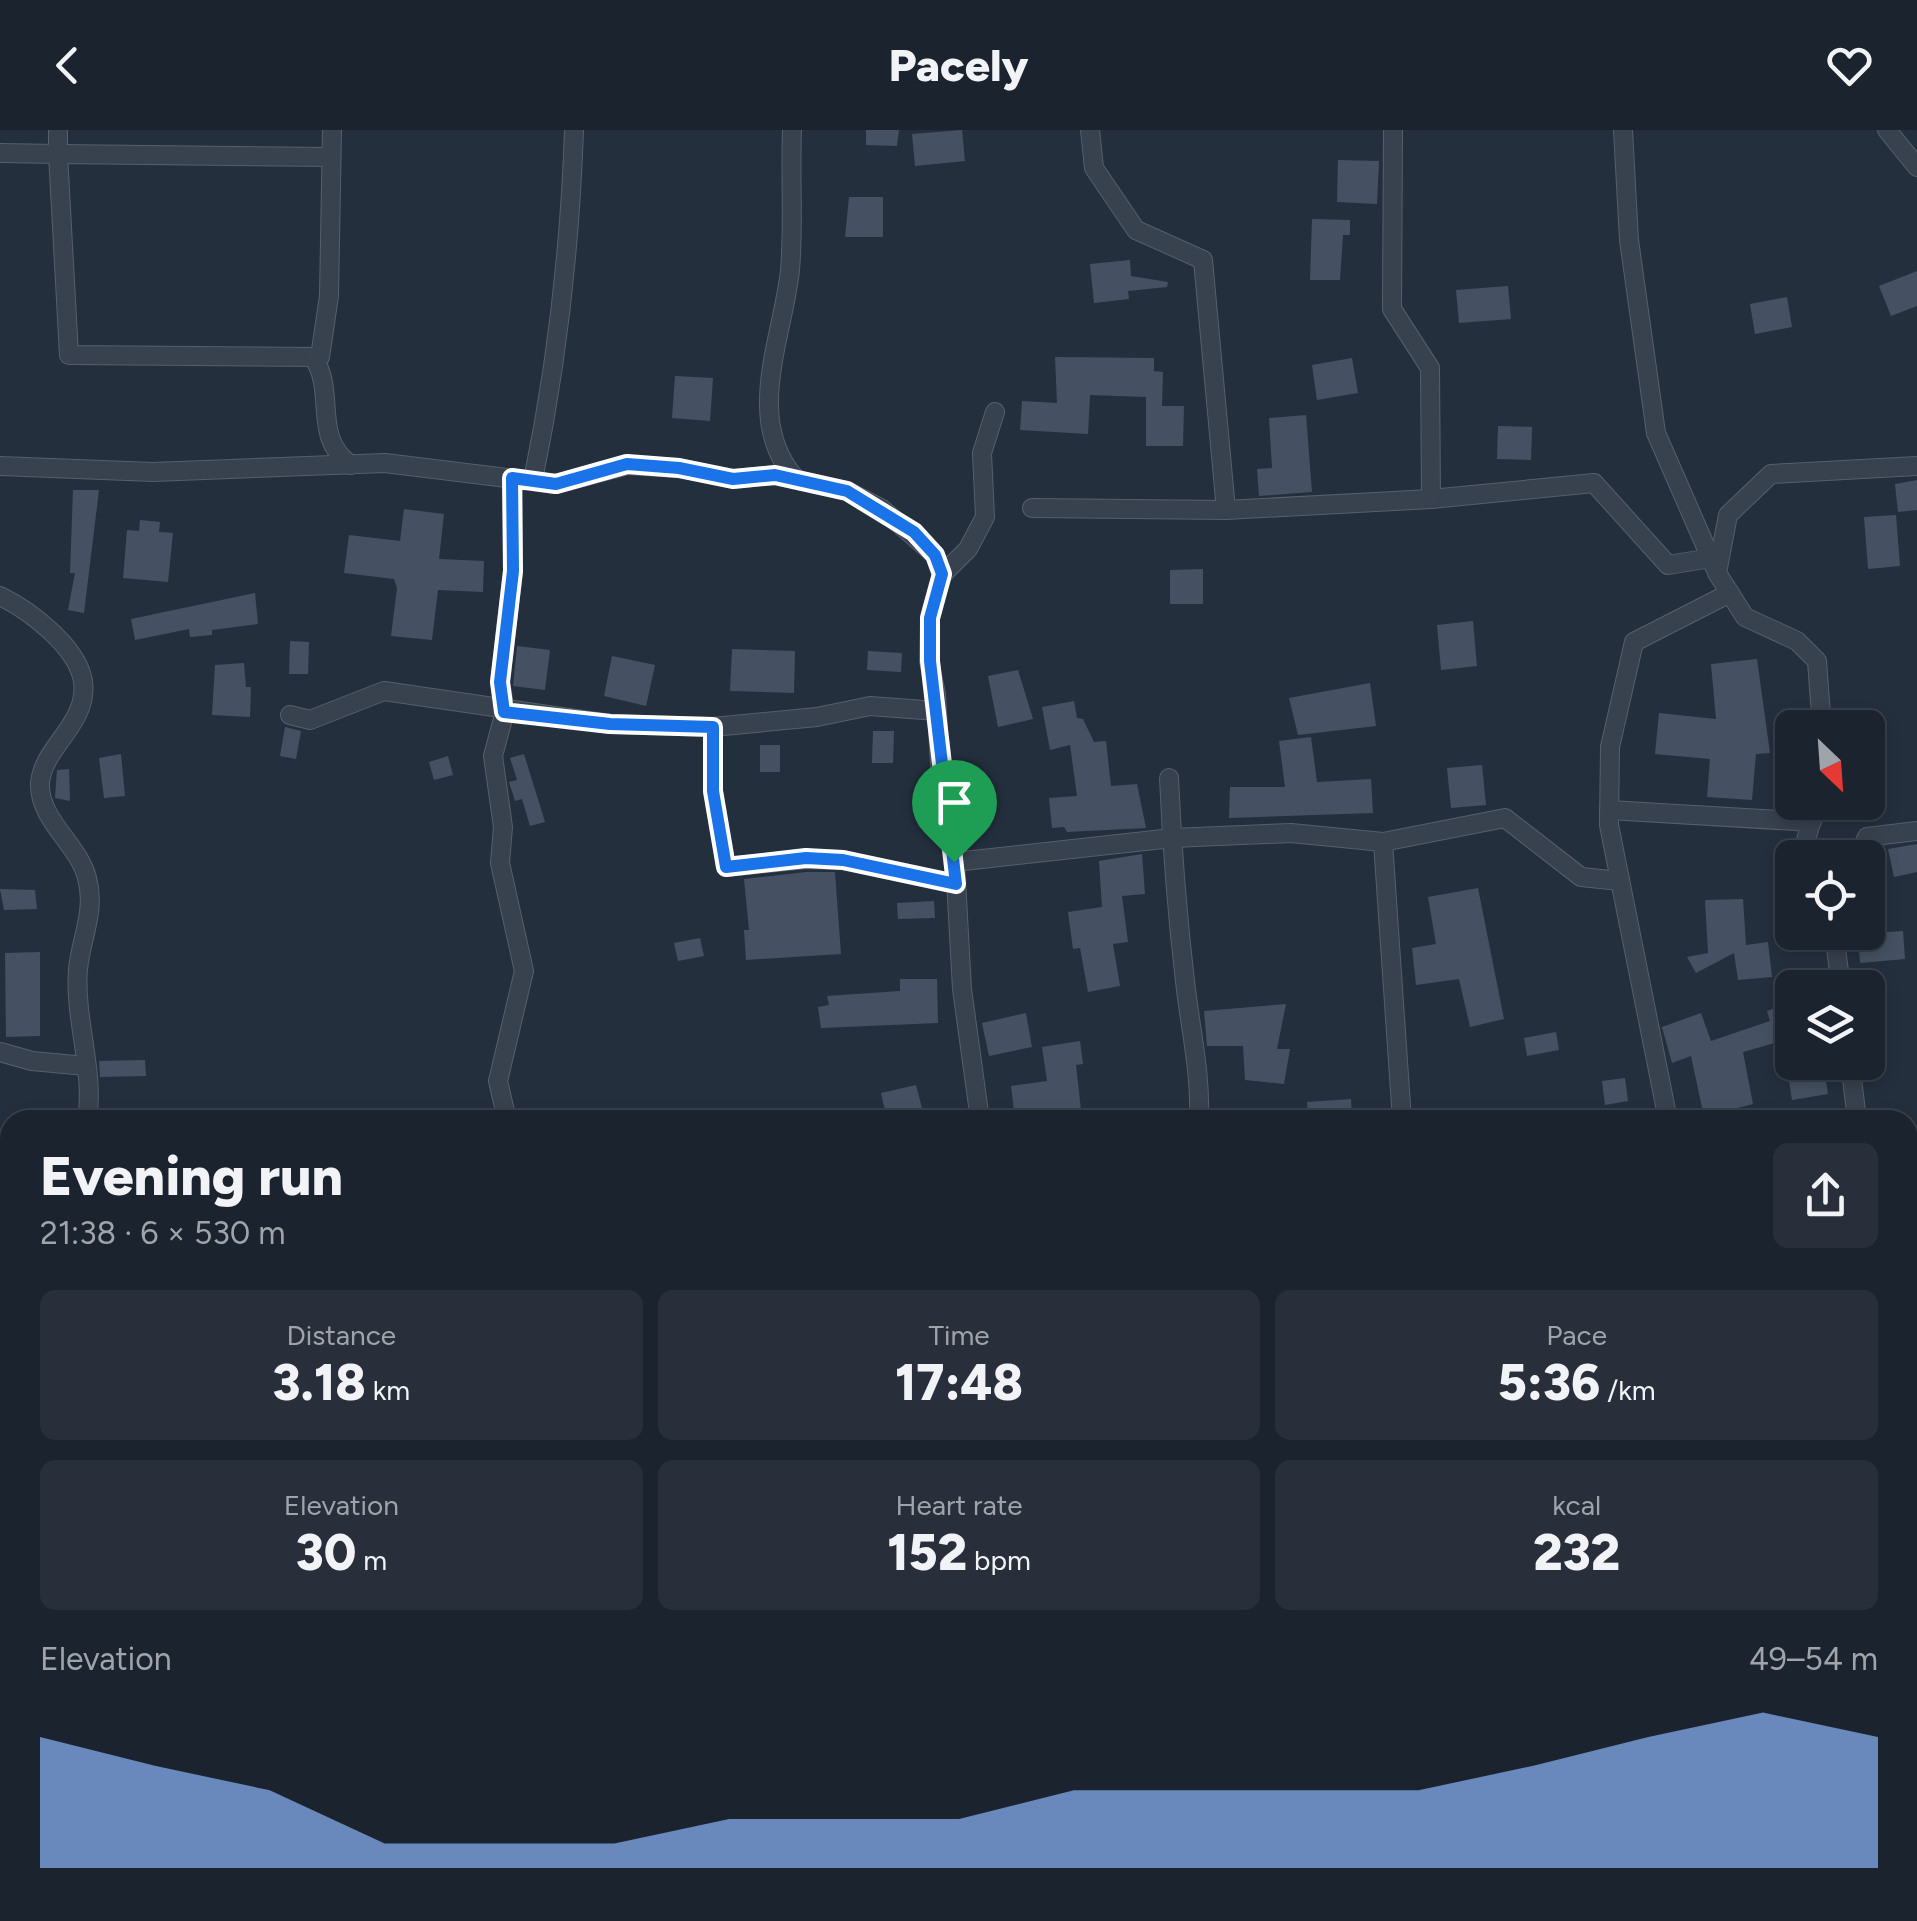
<!DOCTYPE html>
<meta charset="utf-8">
<style>
:root{--surface:#1b232e;--page:#282f3a;--text:#f1f3f6;--muted:#a0a4aa;--line:#39404a;--accent:#8ab4f8}
body{margin:0;font-family:Figtree,sans-serif;background:var(--page);color:var(--text);height:100vh;display:flex;flex-direction:column;font-size:38px;white-space:nowrap}
*{box-sizing:border-box;margin:0}
p{font-size:32px;color:var(--muted)}
.icon{flex:none;width:55px;height:55px;fill:none;stroke:currentColor;stroke-width:2;stroke-linecap:round;stroke-linejoin:round}
.map{position:relative;flex:1;overflow:hidden}
.panel{position:absolute;left:0px;top:980px;width:1918px;height:812px;display:flex;flex-direction:column;background:var(--surface);border-radius:30px 30px 0 0;box-shadow:0 5px 15px #0003,0 0 0 2px var(--line)}
.panel>*{flex:none}
.needle{width:65px;rotate:155deg}
.fabs{position:absolute;left:1775px;top:580px;display:grid;gap:20px}
.fabs a{display:grid;place-items:center;width:110px;height:110px;border-radius:15px;background:var(--surface);box-shadow:0 5px 15px #0003,0 0 0 2px var(--line);font-size:50px}
.pin{position:absolute;display:grid;place-items:center;width:85px;height:85px;color:#fff;margin:-102px -42px;border-radius:50% 50% 50% 0;rotate:-45deg;box-shadow:0 0 10px #0007}
.pin .icon{rotate:45deg}
.round{display:grid;place-items:center;flex:none;width:105px;height:105px;border-radius:15px;background:var(--page)}
.head{display:flex;align-items:center;justify-content:space-between;height:170px;padding:0 40px}
h1{font-size:55px;font-weight:800;line-height:75px}
.figures{display:grid;grid-template-columns:repeat(3,1fr);gap:15px;height:170px;padding:10px 40px}
.figures div{display:grid;align-content:center;border-radius:15px;background:var(--page);text-align:center}
.figures b{font-size:50px;font-weight:800}
.figures small{font-size:28px;font-weight:400}
.figures p{font-size:28px}
.chart{height:280px;padding:20px 40px}
.chart p{display:flex;justify-content:space-between}
.chart svg{width:100%;height:180px;margin-top:10px;fill:var(--accent);opacity:.7}
header{display:flex;justify-content:space-between;align-items:center;height:130px;padding:0 40px;background:var(--surface);font-size:45px;font-weight:800}
.map>svg:first-child{display:block}
.building{fill:#455162}
.lines{fill:none;stroke-linecap:round;stroke-linejoin:round}
.street-casing{stroke:#565f6c;stroke-width:20}
.street{stroke:#38414e;stroke-width:18}
.route-casing{stroke:#fff;stroke-width:20}
.route{stroke:#1a73e8;stroke-width:12}
</style>
<header><svg class="icon" aria-label="back" viewBox="0 0 24 24"><path d="M15 5l-7 7 7 7"/></svg>Pacely<svg class="icon" aria-label="heart" viewBox="0 0 24 24"><path d="M12 20l-8-8c-3-5 5-10 8-4 3-6 11-1 8 4z"/></svg></header>
<div class="map">
<svg width="1917" height="1791" viewBox="0 0 1917 1791">
<rect width="100%" height="100%" fill="#242f3e"/>
<!-- building -->
<g class="building">
<path d="M866 0H899L897 16 866 15Z"/>
<path d="M962 0 965 31 915 36 912 4Z"/>
<path d="M1338 30 1379 31 1377 74 1337 72Z"/>
<path d="M849 67H883V107H845Z"/>
<path d="M1312 89 1350 90V105H1343L1340 150H1310Z"/>
<path d="M1130 130 1131 146 1168 152 1167 157 1128 161 1129 169 1094 173 1090 134Z"/>
<path d="M1917 141V176L1891 186 1879 156Z"/>
<path d="M1508 156 1511 189 1459 193 1456 160Z"/>
<path d="M1787 167 1792 197 1755 204 1750 174Z"/>
<path d="M1055 227 1154 228V241L1163 242 1162 276H1184L1183 316H1146V267L1090 265 1088 304 1020 300 1022 271 1057 273Z"/>
<path d="M1352 228 1358 263 1317 270 1312 235Z"/>
<path d="M675 246 713 248 710 291 672 288Z"/>
<path d="M1306 285 1312 362 1259 366 1257 339 1272 338 1269 288Z"/>
<path d="M1498 296 1532 297 1531 330 1497 329Z"/>
<path d="M1917 350V380L1898 382 1895 354Z"/>
<path d="M73 360H99L84 483 68 480 75 443H70Z"/>
<path d="M404 379 444 384 439 429 484 431 483 462 438 460 432 510 391 506 397 458 394 449 344 443 349 405 400 411Z"/>
<path d="M1896 385 1900 436 1868 439 1864 387Z"/>
<path d="M140 390 160 392 159 402 173 403 168 452 123 448 127 400 139 401Z"/>
<path d="M1203 439V474H1170V440Z"/>
<path d="M255 463 258 494 212 500V505L190 507 189 499 135 510 131 489Z"/>
<path d="M1473 491 1477 536 1441 540 1437 495Z"/>
<path d="M290 511 309 512 308 544H289Z"/>
<path d="M517 516 550 520 545 560 513 556Z"/>
<path d="M732 519 795 521 794 563 730 561Z"/>
<path d="M868 521 902 523 901 542 867 540Z"/>
<path d="M612 526 655 535 646 576 604 566Z"/>
<path d="M1757 529 1770 623 1756 624 1752 670 1707 667 1710 629 1655 624 1659 583 1716 589 1711 534Z"/>
<path d="M244 533 246 557H251L250 587 212 585 215 535Z"/>
<path d="M1018 540 1033 589 998 597 988 546Z"/>
<path d="M1370 553 1376 596 1298 605 1289 568Z"/>
<path d="M1074 571 1077 588 1083 589 1094 612 1106 611 1111 656 1137 654 1146 698 1067 702 1064 697 1052 698 1049 668 1077 666 1070 615 1050 620 1042 577Z"/>
<path d="M285 597 301 601 296 629 280 626Z"/>
<path d="M873 601H894L893 633H872Z"/>
<path d="M1311 607 1317 652 1371 649 1373 683 1229 688 1230 657H1285L1279 611Z"/>
<rect x="760" y="615" width="20" height="27"/>
<path d="M121 624 125 666 104 668 99 628Z"/>
<path d="M524 624 545 692 530 696 522 669 515 671 509 652 517 650 510 628Z"/>
<path d="M448 626 453 645 434 650 429 632Z"/>
<path d="M1482 635 1486 675 1451 678 1447 638Z"/>
<path d="M69 639 70 671 55 668 57 640Z"/>
<path d="M1917 714V742L1894 747 1888 719Z"/>
<path d="M1142 724 1145 764 1122 766 1128 812 1113 814 1120 856 1088 862 1080 818 1073 819 1068 782 1102 777 1099 731Z"/>
<path d="M806 742H835L841 824 746 830 744 800H749L744 749Z"/>
<path d="M1478 758 1504 889 1470 897 1459 849 1416 855 1412 818 1436 814 1428 767Z"/>
<path d="M0 759 35 760 37 779 4 780Z"/>
<path d="M1743 769 1746 815 1768 812 1772 847 1738 850 1734 823 1696 843 1687 827 1708 823 1705 770Z"/>
<path d="M934 771 935 788 898 789 897 773Z"/>
<path d="M1903 801 1905 829 1860 833 1858 804Z"/>
<path d="M700 808 704 826 678 831 674 813Z"/>
<path d="M40 822V906L6 907 5 823Z"/>
<path d="M900 849H937L938 893 821 898 818 877 829 875 827 866 900 861Z"/>
<path d="M1792 872V908L1743 922 1753 974 1704 987 1691 926 1672 933 1662 897 1701 883 1711 911 1770 891 1767 881Z"/>
<path d="M1286 874 1277 919H1290L1284 954 1245 950 1243 916H1207L1204 881Z"/>
<path d="M1026 883 1032 917 989 926 982 893Z"/>
<path d="M1556 902 1559 920 1527 926 1524 908Z"/>
<path d="M1080 911 1083 934 1076 935 1081 980 1015 988 1011 956 1047 951 1042 917Z"/>
<path d="M145 930 146 946 100 947 99 931Z"/>
<path d="M1786 932H1823L1828 964 1792 970Z"/>
<path d="M1625 948 1628 971 1605 975 1602 951Z"/>
<path d="M916 955 925 990H887L881 963Z"/>
<path d="M1351 969 1352 990H1308L1307 972Z"/>
</g>
<g class="lines">
<defs>
<g id="street">
<path d="M792 0C790 47 794 93 790 140 783 208 743 290 796 349"/>
<path d="M1090 0 1094 38 1136 100 1203 130 1226 380"/>
<path d="M1393 0 1392 179 1430 238 1431 369 1594 353 1668 435 1711 428"/>
<path d="M1623 0 1629 110 1656 303 1715 438"/>
<path d="M1887 0 1917 37"/>
<path d="M0 23 58 24V0"/>
<path d="M331 27 58 24 69 225 320 227 329 166 332 0"/>
<path d="M313 227C337 262 311 307 351 335"/>
<path d="M0 336 153 342 385 333 556 354 627 335 679 338 733 349 775 345 847 361 882 379 935 425 942 445"/>
<path d="M533 350C557 234 570 118 574 0"/>
<path d="M1032 378 1226 380 1431 369"/>
<path d="M0 466C29 480 77 516 83 551 89 594 42 617 40 654 39 690 79 715 87 748 96 781 81 808 78 839 74 890 95 940 87 990"/>
<path d="M937 581 870 576 817 587 713 597V661L726 737 806 729 843 730 955 754"/>
<path d="M290 585 310 590 384 561 610 594 713 597"/>
<path d="M1822 598 1817 531 1797 511 1745 487 1717 443 1728 385 1771 344 1917 336"/>
<path d="M1169 648C1172 716 1177 783 1185 851 1190 898 1201 942 1199 990"/>
<path d="M1609 680 1812 692"/>
<path d="M1812 728 1806 710 1817 672"/>
<path d="M1857 728 1867 707 1917 701"/>
<path d="M955 732 941 652 936 564 929 531 930 488 942 445 968 419 985 387 982 323 995 282"/>
<path d="M1834 802 1841 858"/>
<path d="M0 922 32 931 86 936"/>
<path d="M1850 932 1857 990"/>
<path d="M507 990 498 951 524 841 500 733 503 697 493 626 505 581 500 552 513 441V348"/>
<path d="M980 990 962 859 955 732 1172 708 1291 703 1383 712"/>
<path d="M1402 990 1383 712 1505 688 1581 747 1620 751"/>
<path d="M1668 990 1609 695 1610 617 1634 512 1730 463"/>
<path d="M1908 1104 1917 1101"/>
<path d="M0 1219 10 1220"/>
<path d="M1908 1278 1917 1322"/>
<path d="M1908 1354 1917 1348"/>
<path d="M0 1361 10 1360"/>
<path d="M1908 1453 1917 1451"/>
<path d="M0 1606 10 1605"/>
<path d="M107 1782V1791"/>
<path d="M261 1782V1791"/>
<path d="M692 1782 696 1791"/>
<path d="M1281 1782V1791"/>
<path d="M1873 1782 1883 1791"/>
<path d="M560 1791 578 1782"/>
<path d="M752 1791 772 1782"/>
<path d="M1375 1791 1424 1782"/>
<path d="M1808 1791V1782"/>
</g>
</defs>
<!-- street casing -->
<use href="#street" class="street-casing"/>
<!-- street -->
<use href="#street" class="street"/>
</g>
<g class="lines">
<defs>
<path id="route" d="M627 334 679 338 733 349 775 345 847 361 914 402 935 425 942 444 930 488V531L956 754 843 730 806 728 726 737 713 661V597L610 594 504 582 500 552 513 441 512 348 556 354Z"/>
</defs>
<!-- route casing -->
<use href="#route" class="route-casing"/>
<!-- route -->
<use href="#route" class="route"/>
</g>
</svg>
<div class="fabs">
<a><svg class="needle" viewBox="-14 -14 28 28"><path d="M0-13l5 13h-10z" fill="#e53935"/><path d="M0 13l5-13h-10z" fill="#a0a4aa"/></svg></a>
<a><svg class="icon" aria-label="locate" viewBox="0 0 24 24"><circle cx="12" cy="12" r="6"/><path d="M12 2v4M12 18v4M2 12h4M18 12h4"/></svg></a>
<a><svg class="icon" aria-label="layers" viewBox="0 0 24 24"><path d="M12 4l9 5-9 5-9-5zM3 14l9 5 9-5"/></svg></a>
</div>
<div class="pin" style="left:954px;top:732px;background:#1e9e55"><svg class="icon" aria-label="arrive" viewBox="0 0 24 24"><path d="M6 21V4h12l-3 4 3 4H6"/></svg></div>
<section class="panel">
<div class="head"><div><h1>Evening run</h1><p>21:38 · 6 × 530 m</p></div><a class="round"><svg class="icon" aria-label="share" viewBox="0 0 24 24"><path d="M12 15V3M7 8l5-5 5 5M5 13v7h14v-7"/></svg></a></div>
<div class="figures">
<div><p>Distance</p><b>3.18<small> km</small></b></div>
<div><p>Time</p><b>17:48</b></div>
<div><p>Pace</p><b>5:36<small> /km</small></b></div>
</div>
<div class="figures">
<div><p>Elevation</p><b>30<small> m</small></b></div>
<div><p>Heart rate</p><b>152<small> bpm</small></b></div>
<div><p>kcal</p><b>232</b></div>
</div>
<div class="chart"><p><span>Elevation</span>49–54 m</p>
<svg viewBox="0 0 160 44" preserveAspectRatio="none"><path d="M0 44V12L10 19L20 25L30 38L40 38L50 38L60 32L70 32L80 32L90 25L100 25L110 25L120 25L130 19L140 12L150 6L160 12V44z"/></svg>
</div>
</section>
</div>
